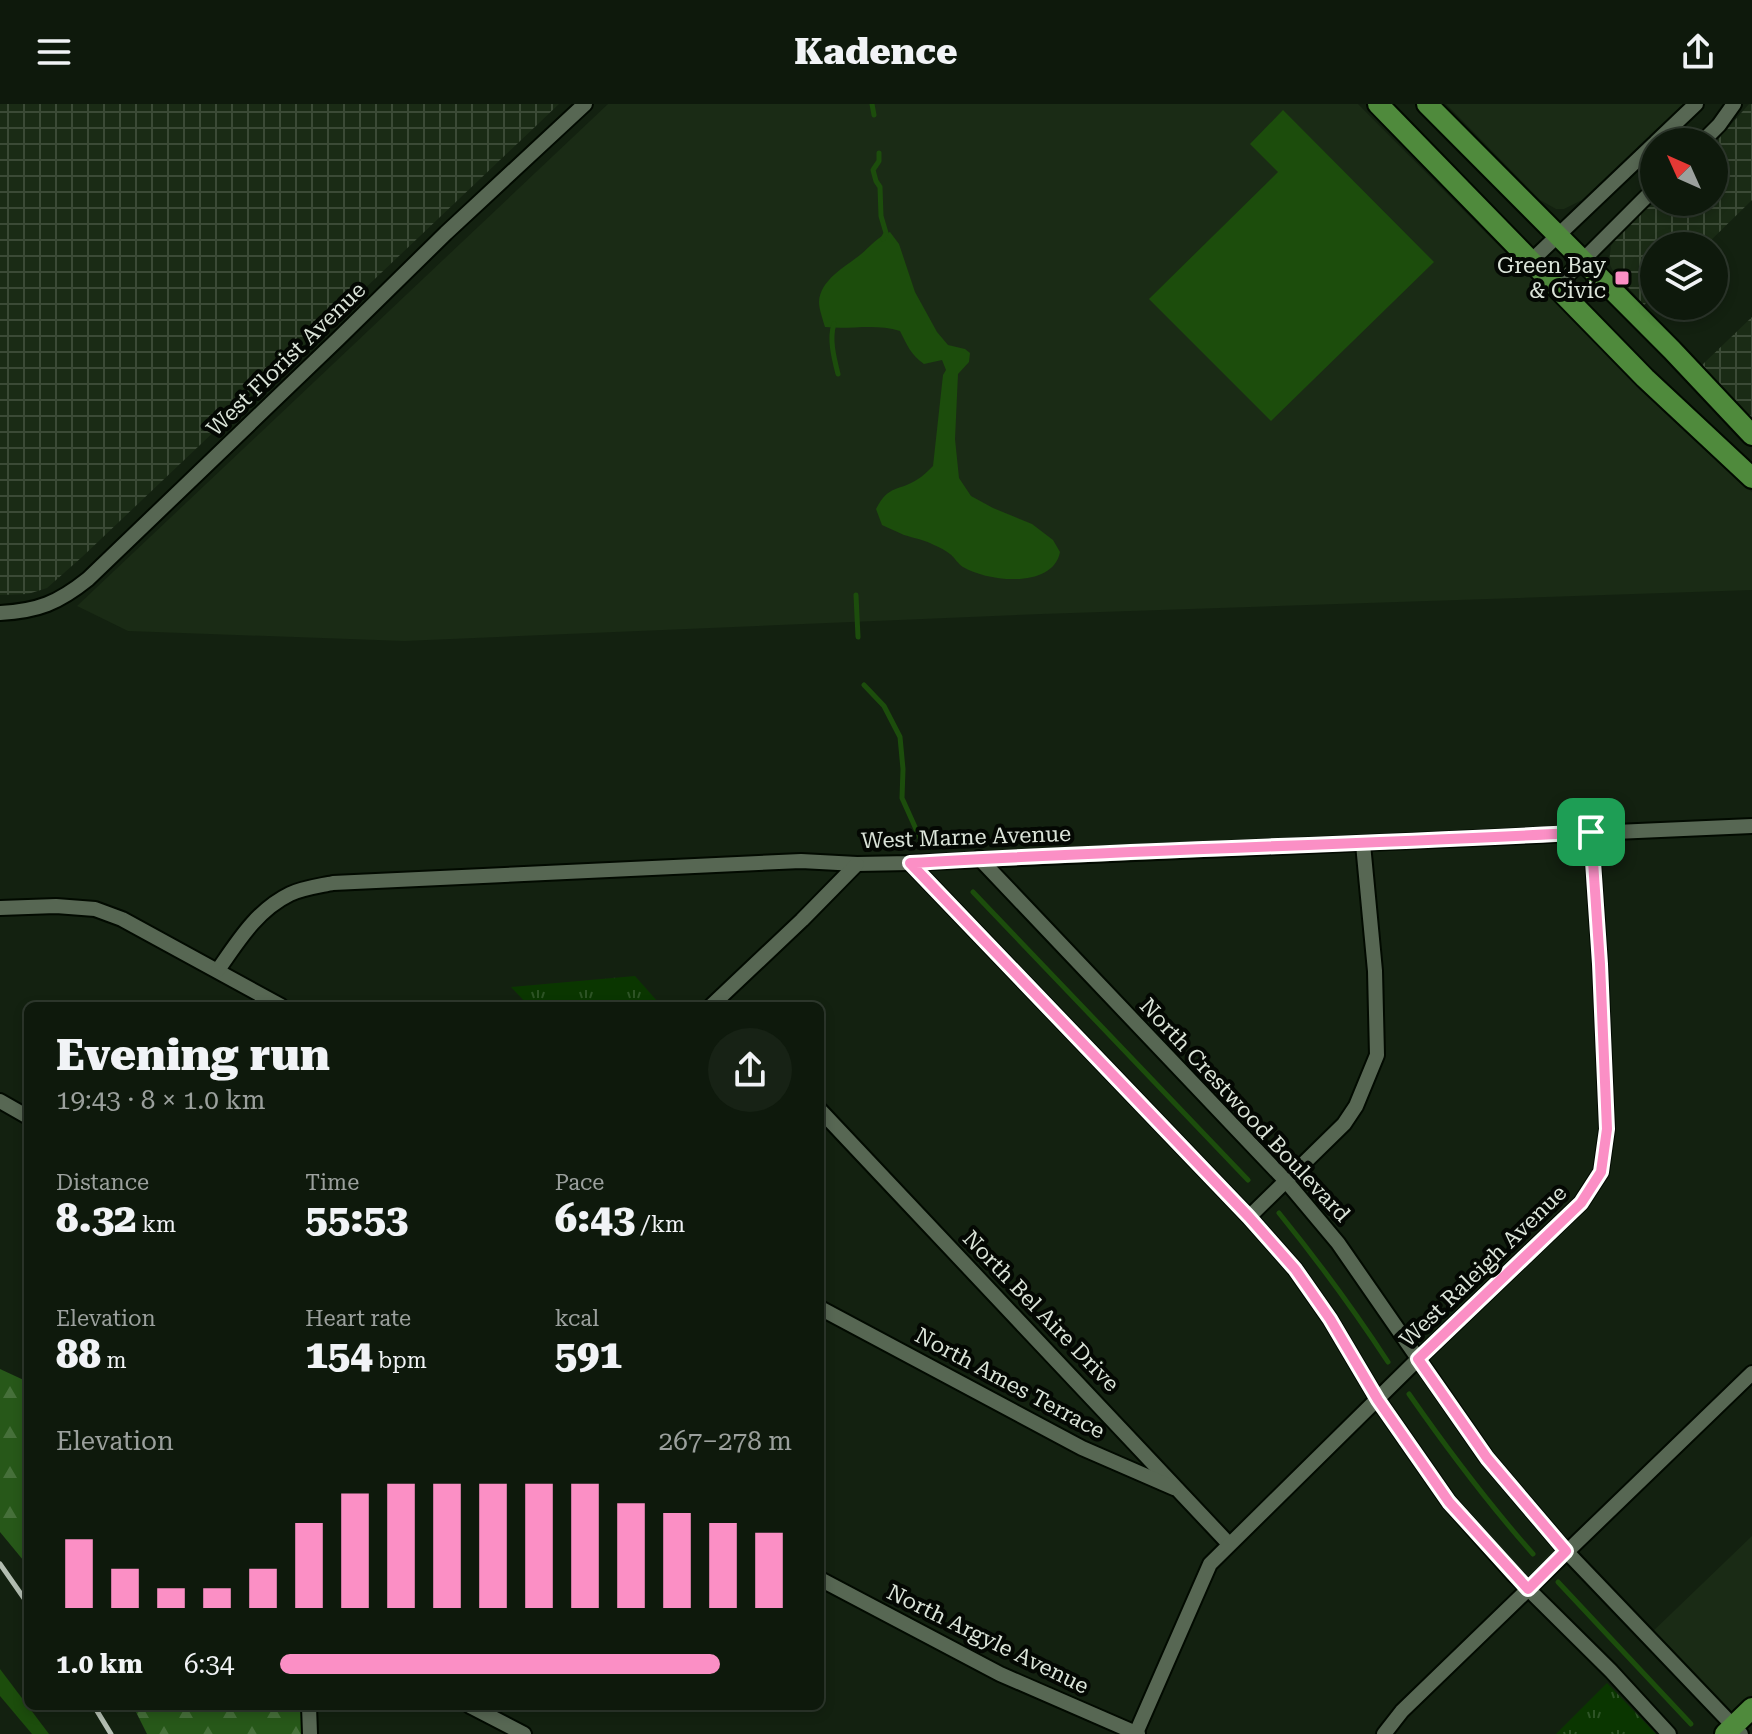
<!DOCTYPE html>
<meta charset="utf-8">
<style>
:root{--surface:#0e190c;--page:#172215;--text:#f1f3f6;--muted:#9ba09d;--line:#2e382d;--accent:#fb8fc5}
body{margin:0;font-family:"Roboto Serif",serif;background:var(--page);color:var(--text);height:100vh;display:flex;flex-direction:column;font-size:30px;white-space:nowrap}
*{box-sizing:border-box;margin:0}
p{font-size:26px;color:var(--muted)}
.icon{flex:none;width:44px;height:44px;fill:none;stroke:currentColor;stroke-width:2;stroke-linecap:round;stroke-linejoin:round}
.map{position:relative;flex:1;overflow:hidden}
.side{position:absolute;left:24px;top:898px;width:800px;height:708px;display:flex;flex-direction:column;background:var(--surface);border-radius:12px;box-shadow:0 4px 12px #0003,0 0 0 2px var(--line)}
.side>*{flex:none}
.needle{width:52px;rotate:315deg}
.fabs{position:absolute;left:1640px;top:24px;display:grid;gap:16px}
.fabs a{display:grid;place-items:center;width:88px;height:88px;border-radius:50%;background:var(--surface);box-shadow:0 4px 12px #0003,0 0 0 2px var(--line);font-size:40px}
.pin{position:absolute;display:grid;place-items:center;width:68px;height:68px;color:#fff;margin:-34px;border-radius:16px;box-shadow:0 4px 12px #0006}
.round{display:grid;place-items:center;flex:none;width:84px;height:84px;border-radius:42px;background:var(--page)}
.overview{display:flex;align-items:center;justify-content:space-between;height:136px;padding:0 32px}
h1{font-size:44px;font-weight:800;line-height:60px}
.figures{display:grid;grid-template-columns:repeat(3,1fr);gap:12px;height:136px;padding:8px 32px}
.figures div{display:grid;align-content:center}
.figures b{font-size:40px;font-weight:800}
.figures small{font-size:22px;font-weight:400}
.figures p{font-size:22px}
.chart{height:224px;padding:16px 32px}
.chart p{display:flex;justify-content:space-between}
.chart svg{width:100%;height:144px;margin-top:8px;stroke:var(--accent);stroke-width:6}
ul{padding:0 32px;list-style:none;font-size:26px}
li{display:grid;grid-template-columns:128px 96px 1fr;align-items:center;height:60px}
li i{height:20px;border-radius:10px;background:var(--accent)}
header{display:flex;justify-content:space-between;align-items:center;height:104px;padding:0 32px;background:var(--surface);font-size:36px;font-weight:800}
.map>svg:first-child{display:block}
.built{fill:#1a2b15}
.industrial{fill:url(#industrial-grid)}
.grass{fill:url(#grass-tufts)}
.forest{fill:url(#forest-firs)}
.water{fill:#1c4d0c}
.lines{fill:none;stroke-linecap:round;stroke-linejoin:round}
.stream{stroke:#1c4d0c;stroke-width:5}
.minor-casing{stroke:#020a00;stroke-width:18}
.primary-casing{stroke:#020a00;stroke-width:24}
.minor{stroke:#576753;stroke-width:14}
.primary{stroke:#4f8a3c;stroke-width:20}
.rail{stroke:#b3bdb1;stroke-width:5}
.route-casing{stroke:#fff;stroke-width:16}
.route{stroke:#fb8fc5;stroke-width:10}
.poi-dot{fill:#fb8fc5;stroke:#040803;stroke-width:3}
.labels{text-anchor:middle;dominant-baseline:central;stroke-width:8;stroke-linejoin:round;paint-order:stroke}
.poi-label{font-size:22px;fill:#dbe4d9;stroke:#040803;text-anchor:end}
.street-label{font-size:22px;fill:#dbe4d9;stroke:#040803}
</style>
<header><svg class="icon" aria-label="menu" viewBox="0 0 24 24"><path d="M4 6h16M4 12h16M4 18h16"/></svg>Kadence<svg class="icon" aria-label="share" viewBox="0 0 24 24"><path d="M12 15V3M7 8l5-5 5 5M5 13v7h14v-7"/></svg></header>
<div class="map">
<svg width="1752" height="1630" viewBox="0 0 1752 1630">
<defs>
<pattern id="industrial-grid" width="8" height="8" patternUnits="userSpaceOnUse" patternTransform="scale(2)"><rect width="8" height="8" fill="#1a2b15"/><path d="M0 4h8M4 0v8" fill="none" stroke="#3b4a36"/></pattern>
<pattern id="grass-tufts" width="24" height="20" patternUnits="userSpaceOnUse" patternTransform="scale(2)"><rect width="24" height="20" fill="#0a3600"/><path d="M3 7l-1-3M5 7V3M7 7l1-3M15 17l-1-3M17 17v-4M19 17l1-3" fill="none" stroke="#2d5325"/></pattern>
<pattern id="forest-firs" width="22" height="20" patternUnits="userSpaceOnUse" patternTransform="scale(2)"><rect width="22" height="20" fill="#275819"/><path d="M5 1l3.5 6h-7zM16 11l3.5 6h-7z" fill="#46703a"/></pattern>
</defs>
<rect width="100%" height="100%" fill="#132110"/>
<!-- built -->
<g class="built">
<path d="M608 0H1358L1664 308 1752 388V486L1042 510 404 537 128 527 77 502Z"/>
<path d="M1446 0H1683L1582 96 1564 105H1556L1540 96Z"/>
<path d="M1752 1432V1604L1733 1622 1648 1532Z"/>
</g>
<!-- industrial -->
<g class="industrial">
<path d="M0 0H559L82 453 47 484 28 490 0 491Z"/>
<path d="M1749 0H1752V96L1705 142H1654V191L1644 201 1612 165 1609 158 1611 142 1616 134 1654 98H1714V40Z"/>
<path d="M1752 213V316L1702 261Z"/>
</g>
<!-- grass -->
<g class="grass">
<path d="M635 872 658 898V902H529L511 883Z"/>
<path d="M1607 1579 1656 1630H1556Z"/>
</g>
<!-- forest -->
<g class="forest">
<path d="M0 1265 28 1278V1462L0 1428Z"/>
<path d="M133 1602H306L309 1630H147Z"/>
</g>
<!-- water -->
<g class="water">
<path d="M1283 6 1434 158 1271 317 1149 195 1278 68 1250 40Z"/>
<path d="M890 128 899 140 915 188 937 228 948 241 965 245 970 249 969 258 958 270 955 335 959 374 971 392 993 404 1032 420 1053 436 1060 448C1053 485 988 478 963 463 958 460 955 454 950 450 945 446 939 443 934 441 925 436 914 434 904 431 897 428 889 424 882 421L876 405C889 380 898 388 918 375 923 372 928 367 933 362L943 271 946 266 942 256 924 260C911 251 907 241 900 227 875 219 850 226 825 223 823 216 819 205 819 198 820 176 845 163 860 151 870 143 878 132 890 128Z"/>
<path d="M0 1565 49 1630H32L0 1592Z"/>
</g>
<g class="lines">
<!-- stream -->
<g class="stream">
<path d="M872 0 874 11"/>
<path d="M879 49V57L873 66 876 77 880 83 881 112 886 129 883 135"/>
<path d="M834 220C829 235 834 254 838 270"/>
<path d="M856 491 858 533"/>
<path d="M864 581 884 602 900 633 903 665 902 694 920 734"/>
<path d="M973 788 1248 1076"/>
<path d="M1279 1109C1318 1157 1354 1206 1388 1258"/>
<path d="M1409 1290C1448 1346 1488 1399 1533 1450"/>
<path d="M1558 1478 1691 1620"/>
</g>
<defs>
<g id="minor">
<path d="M1656 38 1696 0"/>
<path d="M1702 38 1719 21 1734 0"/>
<path d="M1530 158 1654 40"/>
<path d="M1556 183 1654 85"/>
<path d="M0 509C38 507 58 499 88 475L338 235 446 129 585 0"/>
<path d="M979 754 1286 1077 1338 1139 1487 1354 1566 1447 1741 1630"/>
<path d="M910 759 1249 1113 1295 1165 1330 1215 1378 1296 1449 1398 1513 1470 1611 1567 1669 1630"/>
<path d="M0 804 56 802 95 805 122 815 281 902"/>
<path d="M218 866C238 837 257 806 290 790 303 784 319 782 333 779L801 757 857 760 910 759 1752 722"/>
<path d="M711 902 802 816 857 760"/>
<path d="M0 997 28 1013"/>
<path d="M820 1006 1229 1440"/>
<path d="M1249 1113 1344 1020 1356 1002 1377 951 1375 867 1363 740"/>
<path d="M820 1204 1082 1344 1174 1384"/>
<path d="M820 1475 1000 1570 1138 1630"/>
<path d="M309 1602 310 1630"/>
<path d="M470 1602 524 1630"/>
<path d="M1136 1629 1210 1460 1418 1255 1581 1099 1601 1068 1607 1025 1600 860 1591 728"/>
<path d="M1384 1630 1402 1607 1752 1269"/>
</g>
<g id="primary">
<path d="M1378 0 1645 274 1752 374"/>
<path d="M1427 0 1672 246 1752 331"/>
<path d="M1725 1630 1752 1604"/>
</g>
</defs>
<!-- minor casing -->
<use href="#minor" class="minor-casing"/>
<!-- primary casing -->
<use href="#primary" class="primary-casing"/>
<!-- minor -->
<use href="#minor" class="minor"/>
<!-- primary -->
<use href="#primary" class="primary"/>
<!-- rail -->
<g class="rail">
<path d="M0 1460 28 1500"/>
<path d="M94 1602 111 1630"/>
</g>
</g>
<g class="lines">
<defs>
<path id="route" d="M1591 728 1600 860 1607 1025 1601 1068 1581 1099 1418 1255 1487 1354 1566 1447 1528 1485 1449 1398 1378 1296 1330 1215 1295 1165 1249 1113 910 759C1137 745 1364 741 1591 728Z"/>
</defs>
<!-- route casing -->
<use href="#route" class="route-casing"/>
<!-- route -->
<use href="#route" class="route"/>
</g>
<!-- markers -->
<rect class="poi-dot" x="1614" y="166" width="16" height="16" rx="4"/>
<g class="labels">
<!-- poi labels -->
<g class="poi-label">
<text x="1606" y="161">Green Bay<tspan x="1606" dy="25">&amp; Civic</tspan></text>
</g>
<!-- street labels -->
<g class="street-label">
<text transform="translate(286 255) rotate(-44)">West Florist Avenue</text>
<text transform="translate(966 733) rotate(-2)">West Marne Avenue</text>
<text transform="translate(1245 1006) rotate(47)">North Crestwood Boulevard</text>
<text transform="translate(1483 1162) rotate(-44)">West Raleigh Avenue</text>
<text transform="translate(1041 1207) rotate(46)">North Bel Aire Drive</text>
<text transform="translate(1010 1279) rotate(28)">North Ames Terrace</text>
<text transform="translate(988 1535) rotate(26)">North Argyle Avenue</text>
</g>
</g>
</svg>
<div class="fabs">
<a><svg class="needle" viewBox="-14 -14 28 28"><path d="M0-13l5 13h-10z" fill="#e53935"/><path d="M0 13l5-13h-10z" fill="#9ba09d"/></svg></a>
<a><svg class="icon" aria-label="layers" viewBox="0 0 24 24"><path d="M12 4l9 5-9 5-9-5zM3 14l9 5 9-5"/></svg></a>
</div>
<div class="pin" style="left:1591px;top:728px;background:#1e9e55"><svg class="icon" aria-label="arrive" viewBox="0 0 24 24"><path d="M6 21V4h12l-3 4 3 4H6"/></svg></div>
<section class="side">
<div class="overview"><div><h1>Evening run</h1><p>19:43 · 8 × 1.0 km</p></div><a class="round"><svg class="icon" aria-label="share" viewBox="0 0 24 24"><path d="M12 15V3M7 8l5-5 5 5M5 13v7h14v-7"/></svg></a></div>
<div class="figures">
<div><p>Distance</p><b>8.32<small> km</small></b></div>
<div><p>Time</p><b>55:53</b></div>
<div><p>Pace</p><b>6:43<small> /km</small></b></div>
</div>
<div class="figures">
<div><p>Elevation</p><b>88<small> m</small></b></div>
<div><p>Heart rate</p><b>154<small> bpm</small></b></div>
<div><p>kcal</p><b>591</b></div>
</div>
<div class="chart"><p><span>Elevation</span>267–278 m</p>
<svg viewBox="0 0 160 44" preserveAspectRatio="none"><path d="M5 44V23M15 44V32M25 44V38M35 44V38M45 44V32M55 44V18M65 44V9M75 44V6M85 44V6M95 44V6M105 44V6M115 44V6M125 44V12M135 44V15M145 44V18M155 44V21"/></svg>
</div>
<ul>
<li><b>1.0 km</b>6:34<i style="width:86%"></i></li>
</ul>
</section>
</div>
